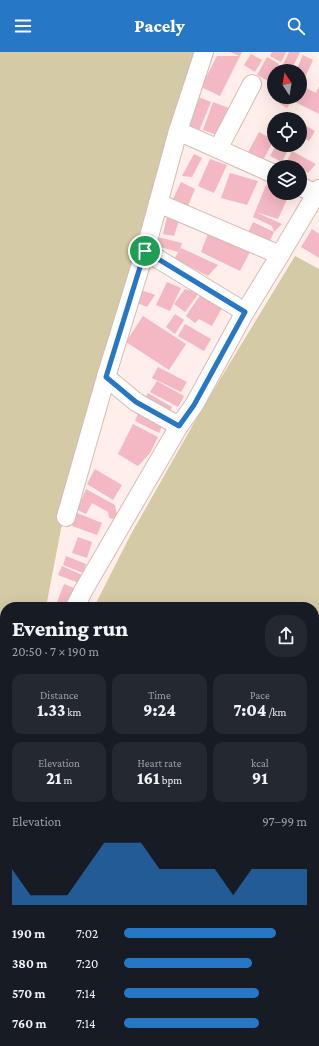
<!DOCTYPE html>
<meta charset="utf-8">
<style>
:root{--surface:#171b24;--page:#242831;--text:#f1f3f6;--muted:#9ea1a6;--accent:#2777c7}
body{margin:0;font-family:"Crimson Pro",serif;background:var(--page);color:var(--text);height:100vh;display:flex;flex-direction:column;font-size:15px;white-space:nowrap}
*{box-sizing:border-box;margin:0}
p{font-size:13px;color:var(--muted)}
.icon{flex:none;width:22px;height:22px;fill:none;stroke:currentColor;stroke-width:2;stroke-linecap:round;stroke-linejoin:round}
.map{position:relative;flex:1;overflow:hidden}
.drawer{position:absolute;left:0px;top:550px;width:319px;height:444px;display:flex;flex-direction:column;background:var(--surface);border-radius:16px 16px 0 0;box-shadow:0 4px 16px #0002}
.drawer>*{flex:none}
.needle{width:26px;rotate:348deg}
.tools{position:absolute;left:267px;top:12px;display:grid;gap:8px}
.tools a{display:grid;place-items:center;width:40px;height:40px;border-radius:50%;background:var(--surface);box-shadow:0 4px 16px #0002;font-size:20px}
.pin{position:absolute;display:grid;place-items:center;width:34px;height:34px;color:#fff;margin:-17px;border:2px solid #fff;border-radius:50%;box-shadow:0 1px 4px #0007}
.round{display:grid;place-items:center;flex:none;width:42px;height:42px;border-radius:16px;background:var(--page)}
.headline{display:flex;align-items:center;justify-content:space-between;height:68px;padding:0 12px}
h1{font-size:22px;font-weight:800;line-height:30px}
.metrics{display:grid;grid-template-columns:repeat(3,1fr);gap:6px;height:68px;padding:4px 12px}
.metrics div{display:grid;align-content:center;border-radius:10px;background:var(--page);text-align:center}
.metrics b{font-size:17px;font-weight:800}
.metrics small{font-size:11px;font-weight:400}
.metrics p{font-size:11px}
.chart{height:112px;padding:8px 12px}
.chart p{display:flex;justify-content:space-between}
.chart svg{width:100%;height:72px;margin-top:4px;fill:var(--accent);opacity:.7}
ul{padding:0 12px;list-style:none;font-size:13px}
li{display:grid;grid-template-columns:64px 48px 1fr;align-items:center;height:30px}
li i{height:10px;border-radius:5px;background:var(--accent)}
header{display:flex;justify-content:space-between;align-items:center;height:52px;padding:0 12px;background:var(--accent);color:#fff;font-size:18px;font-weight:800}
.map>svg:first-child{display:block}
.green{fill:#d4caa5}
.building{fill:#f4b8c2}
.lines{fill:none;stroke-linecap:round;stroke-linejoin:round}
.street-casing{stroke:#d2beb8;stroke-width:20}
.secondary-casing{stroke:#d2beb8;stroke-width:24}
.street{stroke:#fff;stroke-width:18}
.secondary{stroke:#fff;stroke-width:22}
.route-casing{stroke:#fff;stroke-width:8}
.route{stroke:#2777c7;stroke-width:5}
</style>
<header><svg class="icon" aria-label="menu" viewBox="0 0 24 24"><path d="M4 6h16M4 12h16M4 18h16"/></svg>Pacely<svg class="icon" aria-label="search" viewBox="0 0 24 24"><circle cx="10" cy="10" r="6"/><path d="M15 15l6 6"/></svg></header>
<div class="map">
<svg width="319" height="994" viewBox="0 0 319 994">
<rect width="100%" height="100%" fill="#ffeee9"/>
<!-- green -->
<path class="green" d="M0 0H197L164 115 134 201 102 324 67 446 46 555H5V989H314V555H94L130 484 199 362 295 204 319 217V994H0Z"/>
<!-- building -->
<g class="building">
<path d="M230 0H242L220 44 201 35 217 4H240Z"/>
<path d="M272 0H286L281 10 270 4Z"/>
<path d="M289 0H300L291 19H280Z"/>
<path d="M251 2 262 8 255 20 244 13Z"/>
<path d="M303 3 313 8 300 36V19H296Z"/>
<path d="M267 5 279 12 276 19H274V22L270 30 257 23Z"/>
<path d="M302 34 316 41 319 34V62L295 50 297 45H300V39Z"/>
<path d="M198 45 211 50 199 79 186 74Z"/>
<path d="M283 45H294L287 56 279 51Z"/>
<path d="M213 50 229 56 219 84 203 78Z"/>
<path d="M301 71 315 79 309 89 300 84Z"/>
<path d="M259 80 274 88 261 112 246 104Z"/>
<path d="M276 93H285L289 96 282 110 270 104Z"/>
<path d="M292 99 316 112 308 121 287 109Z"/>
<path d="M194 102 202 106 192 125 182 124Z"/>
<path d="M210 107 227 113 214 141 198 134Z"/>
<path d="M230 121 258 129 247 153 221 146Z"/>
<path d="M181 130 195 137 188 154 173 147Z"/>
<path d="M266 133 274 136V141H285L289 143 278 167 256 160 282 172 274 180 272 174 253 165Z"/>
<path d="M168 161 180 166 174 184 163 182Z"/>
<path d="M253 170 274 180 268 193 247 183Z"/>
<path d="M312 177 319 182V206L301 195Z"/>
<path d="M209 179 252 196 240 219 201 200Z"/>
<path d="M158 185 182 191 179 200 156 194Z"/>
<path d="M181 196 218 213 208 224 174 207Z"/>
<path d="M167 230 181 236 170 259 156 253Z"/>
<path d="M185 237 199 241 185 260 174 252Z"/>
<path d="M141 238 155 243 147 255 137 251Z"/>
<path d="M201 242 223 254 212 274 199 267 195 271 186 264Z"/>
<path d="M175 262 184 268 175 282 166 275Z"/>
<path d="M143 264 186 292 169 318 126 290Z"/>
<path d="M185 272 211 287 204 299 178 284Z"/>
<path d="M158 315 187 330 181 340 152 326Z"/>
<path d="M157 329 184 344 178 355 150 340Z"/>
<path d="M148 341 172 355 167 365 142 351Z"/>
<path d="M140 357 165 368 159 381 135 369Z"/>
<path d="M133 372 158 385 150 401 138 414 118 402Z"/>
<path d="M95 417 122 433 113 448 87 432Z"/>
<path d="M86 437 115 453 118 468 109 466 108 460 92 451 86 462 77 458Z"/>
<path d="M77 461 102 471 97 483 72 474Z"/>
<path d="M78 485 92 490 87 506 72 501Z"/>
<path d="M66 504 86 512 83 521 63 513Z"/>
<path d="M62 514 82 523 79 531 58 523Z"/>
<path d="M64 532 77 537 70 555 57 550Z"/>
</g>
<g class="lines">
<defs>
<g id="street">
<path d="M178 79 274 122"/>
<path d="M218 97 252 32"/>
<path d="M300 134 316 142"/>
<path d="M158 151 280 203"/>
<path d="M145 199 245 260"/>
<path d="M106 325 136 350 179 374"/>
<path d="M66 465 106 325 145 199 178 79 204 0"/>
<path d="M75 555 83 539 179 374 194 353 245 260 280 203 319 137"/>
</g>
<path id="secondary" d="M0 799 5 779"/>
</defs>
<!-- street casing -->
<use href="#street" class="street-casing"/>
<!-- secondary casing -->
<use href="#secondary" class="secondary-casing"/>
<!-- street -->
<use href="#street" class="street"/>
<!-- secondary -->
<use href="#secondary" class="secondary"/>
</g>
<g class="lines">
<defs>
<path id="route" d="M145 199 245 260 194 353 179 374 136 350 106 325Z"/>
</defs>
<!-- route casing -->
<use href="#route" class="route-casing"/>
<!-- route -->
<use href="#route" class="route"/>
</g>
</svg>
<div class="tools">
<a><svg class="needle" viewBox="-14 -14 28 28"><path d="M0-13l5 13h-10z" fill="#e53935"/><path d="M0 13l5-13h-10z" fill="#9ea1a6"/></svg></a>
<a><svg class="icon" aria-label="locate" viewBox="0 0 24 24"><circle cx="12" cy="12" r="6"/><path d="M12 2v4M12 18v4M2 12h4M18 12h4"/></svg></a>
<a><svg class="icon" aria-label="layers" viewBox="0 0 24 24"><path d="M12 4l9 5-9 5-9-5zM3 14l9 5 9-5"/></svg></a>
</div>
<div class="pin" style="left:145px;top:199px;background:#1e9e55"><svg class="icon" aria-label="arrive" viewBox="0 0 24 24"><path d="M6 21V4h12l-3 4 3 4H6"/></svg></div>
<section class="drawer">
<div class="headline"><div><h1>Evening run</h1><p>20:50 · 7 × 190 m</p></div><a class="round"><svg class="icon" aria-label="share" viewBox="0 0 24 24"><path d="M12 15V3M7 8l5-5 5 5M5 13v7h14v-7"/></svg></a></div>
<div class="metrics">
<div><p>Distance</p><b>1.33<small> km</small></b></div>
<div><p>Time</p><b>9:24</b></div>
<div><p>Pace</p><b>7:04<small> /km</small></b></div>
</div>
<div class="metrics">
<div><p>Elevation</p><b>21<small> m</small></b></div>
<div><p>Heart rate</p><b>161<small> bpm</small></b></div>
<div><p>kcal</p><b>91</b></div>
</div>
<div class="chart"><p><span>Elevation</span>97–99 m</p>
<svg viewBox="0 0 160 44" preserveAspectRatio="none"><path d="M0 44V22L10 38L20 38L30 38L40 22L50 6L60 6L70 6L80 22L90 22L100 22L110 22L120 38L130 22L140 22L150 22L160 22V44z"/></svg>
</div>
<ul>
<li><b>190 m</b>7:02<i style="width:83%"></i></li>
<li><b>380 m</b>7:20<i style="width:70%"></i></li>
<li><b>570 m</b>7:14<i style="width:74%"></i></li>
<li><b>760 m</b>7:14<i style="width:74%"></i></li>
</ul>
</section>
</div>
